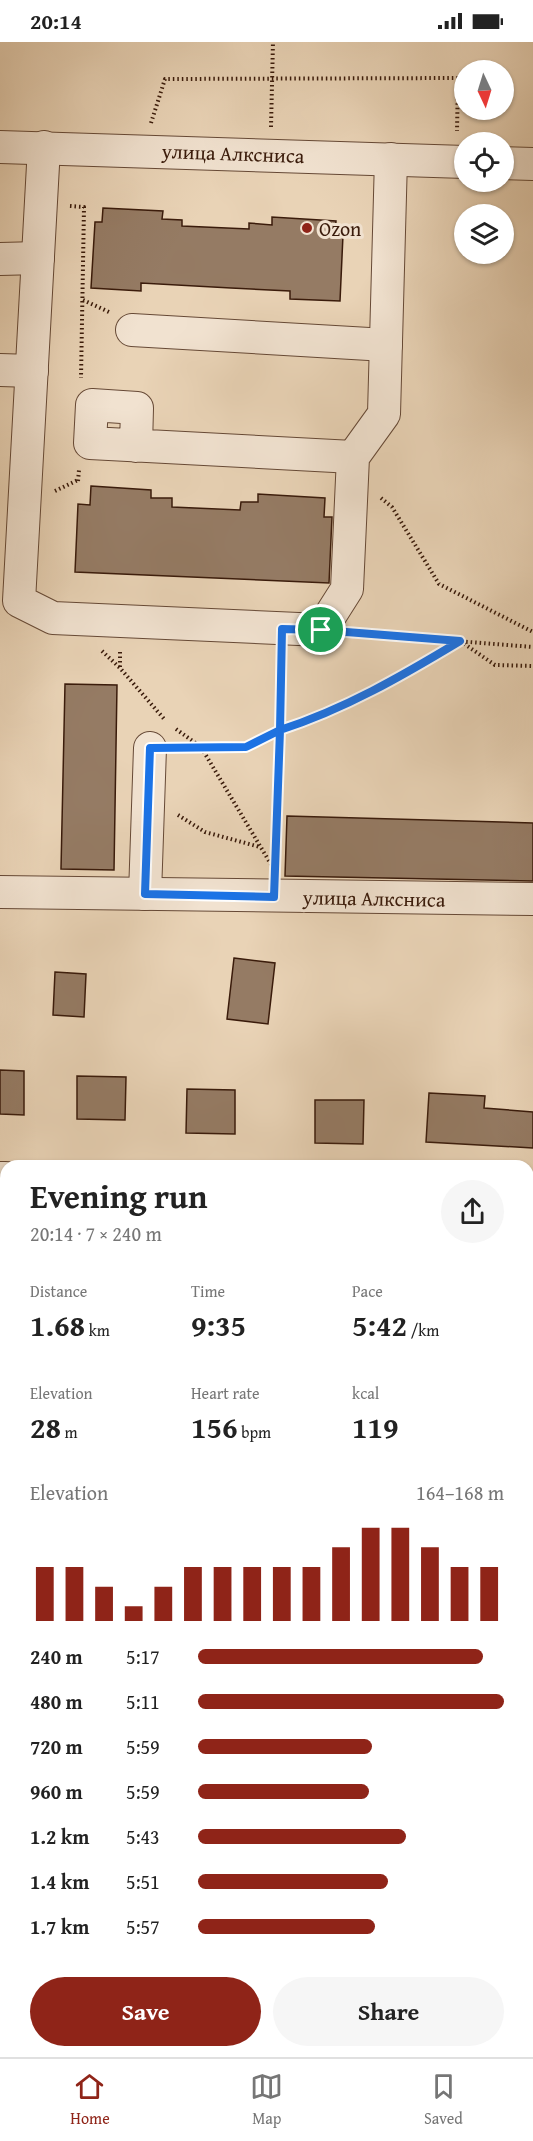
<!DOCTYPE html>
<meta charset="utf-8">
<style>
:root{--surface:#fff;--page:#f6f6f6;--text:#222;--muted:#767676;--line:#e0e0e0;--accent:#8f2418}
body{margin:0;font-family:"Gentium Book Plus",serif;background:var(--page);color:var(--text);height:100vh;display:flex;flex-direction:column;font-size:22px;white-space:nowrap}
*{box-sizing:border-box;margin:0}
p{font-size:20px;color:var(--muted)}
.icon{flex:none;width:33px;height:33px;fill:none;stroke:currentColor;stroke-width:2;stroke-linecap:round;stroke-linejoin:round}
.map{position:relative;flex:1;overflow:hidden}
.sheet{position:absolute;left:0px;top:1118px;width:534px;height:898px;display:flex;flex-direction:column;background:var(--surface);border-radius:18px 18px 0 0;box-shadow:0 2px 4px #0004}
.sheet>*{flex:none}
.needle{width:39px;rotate:176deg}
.buttons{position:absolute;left:454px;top:18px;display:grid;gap:12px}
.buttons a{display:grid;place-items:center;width:60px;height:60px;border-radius:50%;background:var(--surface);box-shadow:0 2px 4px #0004;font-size:30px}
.pin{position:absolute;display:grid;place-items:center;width:51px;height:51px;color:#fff;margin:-26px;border:3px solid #fff;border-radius:50%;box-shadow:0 2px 6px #0007}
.round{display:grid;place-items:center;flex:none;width:63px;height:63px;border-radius:32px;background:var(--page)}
.summary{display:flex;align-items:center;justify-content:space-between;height:102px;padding:0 30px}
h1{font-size:33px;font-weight:800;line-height:45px}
.metrics{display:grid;grid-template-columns:repeat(3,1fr);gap:9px;height:102px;padding:6px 30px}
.metrics div{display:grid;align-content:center}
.metrics b{font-size:30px;font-weight:800}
.metrics small{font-size:16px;font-weight:400}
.metrics p{font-size:16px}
.chart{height:168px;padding:12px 30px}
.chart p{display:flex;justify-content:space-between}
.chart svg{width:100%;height:108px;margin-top:6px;stroke:var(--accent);stroke-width:6}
.action{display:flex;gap:12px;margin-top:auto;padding:12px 30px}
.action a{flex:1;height:69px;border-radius:36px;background:var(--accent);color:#fff;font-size:24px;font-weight:800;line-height:69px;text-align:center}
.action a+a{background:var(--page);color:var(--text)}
ul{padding:0 30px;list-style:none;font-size:20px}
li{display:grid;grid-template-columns:96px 72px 1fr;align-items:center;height:45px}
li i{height:15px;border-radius:8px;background:var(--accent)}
.status{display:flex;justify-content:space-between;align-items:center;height:42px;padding:0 30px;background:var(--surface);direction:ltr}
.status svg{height:16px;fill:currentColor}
.tab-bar{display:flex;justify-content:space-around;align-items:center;height:84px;border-top:2px solid var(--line);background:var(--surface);font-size:16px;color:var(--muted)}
.tab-bar a{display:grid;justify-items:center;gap:3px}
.tab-bar .selected{color:var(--accent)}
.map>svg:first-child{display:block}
.green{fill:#cbb499;stroke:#826852;stroke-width:1.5}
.building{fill:#957b64;stroke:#3a1b0b;stroke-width:1.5}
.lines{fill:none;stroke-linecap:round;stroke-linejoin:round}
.minor-casing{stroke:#664936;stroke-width:34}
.path{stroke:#3a1b0b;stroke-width:4;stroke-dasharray:1.5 3;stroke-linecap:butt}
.minor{stroke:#f1e2d0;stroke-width:32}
.route-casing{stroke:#fff;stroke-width:12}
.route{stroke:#1a73e8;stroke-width:8}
.poi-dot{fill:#8f2418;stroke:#f1e2d0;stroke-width:2}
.labels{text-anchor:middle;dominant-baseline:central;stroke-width:6;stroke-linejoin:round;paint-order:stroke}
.street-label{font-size:20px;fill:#3a1b0b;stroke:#f1e2d0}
.poi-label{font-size:20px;fill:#3a1b0b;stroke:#f1e2d0;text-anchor:start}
</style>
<div class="status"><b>20:14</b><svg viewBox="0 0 49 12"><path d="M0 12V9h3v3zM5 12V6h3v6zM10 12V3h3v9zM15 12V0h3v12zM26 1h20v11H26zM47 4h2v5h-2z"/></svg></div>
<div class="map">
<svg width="533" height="2015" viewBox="0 0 533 2015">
<rect width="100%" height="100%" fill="#e9d3b6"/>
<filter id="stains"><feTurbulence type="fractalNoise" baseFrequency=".00333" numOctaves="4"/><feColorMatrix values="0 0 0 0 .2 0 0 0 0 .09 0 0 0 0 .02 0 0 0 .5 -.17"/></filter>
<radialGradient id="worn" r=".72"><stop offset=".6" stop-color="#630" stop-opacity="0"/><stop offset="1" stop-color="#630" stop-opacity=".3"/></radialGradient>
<!-- green -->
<g class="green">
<path d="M533 1321V1792L528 1787V1322Z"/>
<path d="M6 1344V1440L0 1442V1346Z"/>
<path d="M0 1616 6 1619V1717H0Z"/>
<path d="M533 1815V1978L528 1979V1863Z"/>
</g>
<!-- building -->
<g class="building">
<path d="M103 166 163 169 162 177 182 178V184L249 187V181L272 183V175L336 179 335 193H343L340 259 290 257V249L231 246 141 241V249L91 246 95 180H102Z"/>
<path d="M91 444 151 448V456H172V465L240 468 241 460H258V452L325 456 324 475H332L329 541 75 530 78 462 90 463Z"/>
<path d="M65 642 117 643 114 828 61 827Z"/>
<path d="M287 774 533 781V839L285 834Z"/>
<path d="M234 916 275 921 268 982 227 977Z"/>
<path d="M55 930 86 932 84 975 53 973Z"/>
<path d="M0 1028 24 1029V1073L0 1072Z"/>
<path d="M77 1034 126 1035 125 1078 77 1077Z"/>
<path d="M187 1047 235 1048V1092L186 1091Z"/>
<path d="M429 1051 485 1054 484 1066 533 1070V1106L426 1100Z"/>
<path d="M315 1058H364L363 1102 315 1101Z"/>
</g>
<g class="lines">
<defs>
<g id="minor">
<path d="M0 105 465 120"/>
<path d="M44 105 19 559 53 576 321 588 347 547 353 415 384 372 391 117"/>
<path d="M504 121 533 122"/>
<path d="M0 217 38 216"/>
<path d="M132 288 386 303"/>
<path d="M0 328 32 329"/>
<path d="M136 404 137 366 92 363 90 401 353 415"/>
<path d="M0 850 533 857"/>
<path d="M145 852 150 706"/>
<path d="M0 1136H6"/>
<path d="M528 1152H533"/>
<path d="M528 1649 533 1647"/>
</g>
</defs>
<!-- minor casing -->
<use href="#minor" class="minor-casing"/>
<!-- path -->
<g class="path">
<path d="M151 81 165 37 458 36 457 89"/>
<path d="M271 85 273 0"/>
<path d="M70 164 84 165 81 336"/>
<path d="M83 258 109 270"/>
<path d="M78 439 79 428"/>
<path d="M55 449 78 438"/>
<path d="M381 456 392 465 439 542 533 590"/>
<path d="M354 591 533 605"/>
<path d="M102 609 120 626 165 678"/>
<path d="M120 625V608"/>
<path d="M176 687 201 705 272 824"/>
<path d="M180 706 246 705 280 688 302 681 384 645 460 599 495 623 533 624"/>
<path d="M178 773 205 790 260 805"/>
<path d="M275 823 281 615"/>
<path d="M0 1496 6 1500"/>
<path d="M0 1644H6"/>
<path d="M528 1762 533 1773"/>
</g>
<!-- minor -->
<use href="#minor" class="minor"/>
</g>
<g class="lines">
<defs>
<path id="route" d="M321 588 282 587 280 688 246 705 150 706 145 852 274 855 280 688C345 667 402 634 460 599L321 588"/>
</defs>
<!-- route casing -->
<use href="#route" class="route-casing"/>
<!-- route -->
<use href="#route" class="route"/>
</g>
<!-- markers -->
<circle class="poi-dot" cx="307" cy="186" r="6"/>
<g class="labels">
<!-- street labels -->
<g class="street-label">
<text transform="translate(233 111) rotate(2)">улица Алксниса</text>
<text transform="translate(374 856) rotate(1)">улица Алксниса</text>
</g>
<!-- poi labels -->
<g class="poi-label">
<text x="319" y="186">Ozon</text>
</g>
</g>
<rect width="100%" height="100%" filter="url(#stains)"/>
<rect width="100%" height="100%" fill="url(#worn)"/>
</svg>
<div class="buttons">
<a><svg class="needle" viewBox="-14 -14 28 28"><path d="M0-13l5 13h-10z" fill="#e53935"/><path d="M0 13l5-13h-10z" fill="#767676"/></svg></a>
<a><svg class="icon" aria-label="locate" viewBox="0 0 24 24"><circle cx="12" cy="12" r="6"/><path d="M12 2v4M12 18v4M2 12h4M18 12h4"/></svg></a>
<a><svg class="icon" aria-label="layers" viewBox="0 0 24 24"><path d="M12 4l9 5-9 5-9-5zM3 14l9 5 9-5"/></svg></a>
</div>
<div class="pin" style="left:321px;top:588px;background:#1e9e55"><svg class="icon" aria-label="arrive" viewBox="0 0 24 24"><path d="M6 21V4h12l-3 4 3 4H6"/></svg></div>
<section class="sheet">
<div class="summary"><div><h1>Evening run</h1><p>20:14 · 7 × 240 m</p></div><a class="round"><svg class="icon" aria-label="share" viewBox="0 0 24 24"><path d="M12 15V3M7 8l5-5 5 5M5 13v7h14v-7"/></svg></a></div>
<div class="metrics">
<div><p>Distance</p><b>1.68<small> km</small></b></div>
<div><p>Time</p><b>9:35</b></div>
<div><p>Pace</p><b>5:42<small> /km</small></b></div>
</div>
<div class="metrics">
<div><p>Elevation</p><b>28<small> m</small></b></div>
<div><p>Heart rate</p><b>156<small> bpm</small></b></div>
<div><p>kcal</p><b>119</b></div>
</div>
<div class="chart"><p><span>Elevation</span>164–168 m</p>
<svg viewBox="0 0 160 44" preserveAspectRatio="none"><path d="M5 44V22M15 44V22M25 44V30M35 44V38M45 44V30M55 44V22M65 44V22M75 44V22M85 44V22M95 44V22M105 44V14M115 44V6M125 44V6M135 44V14M145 44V22M155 44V22"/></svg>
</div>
<ul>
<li><b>240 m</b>5:17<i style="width:93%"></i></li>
<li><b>480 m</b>5:11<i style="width:100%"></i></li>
<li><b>720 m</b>5:59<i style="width:57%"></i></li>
<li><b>960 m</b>5:59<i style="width:56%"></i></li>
<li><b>1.2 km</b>5:43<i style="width:68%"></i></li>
<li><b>1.4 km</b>5:51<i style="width:62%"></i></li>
<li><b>1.7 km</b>5:57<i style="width:58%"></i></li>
</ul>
<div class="action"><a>Save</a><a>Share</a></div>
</section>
</div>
<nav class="tab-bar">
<a class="selected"><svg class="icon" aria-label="home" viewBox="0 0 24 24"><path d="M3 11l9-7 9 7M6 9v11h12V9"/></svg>Home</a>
<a><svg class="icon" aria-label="map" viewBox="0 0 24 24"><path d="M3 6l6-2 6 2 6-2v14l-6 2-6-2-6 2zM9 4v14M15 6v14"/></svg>Map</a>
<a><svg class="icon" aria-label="saved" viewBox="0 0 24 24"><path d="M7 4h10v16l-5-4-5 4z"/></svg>Saved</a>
</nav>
